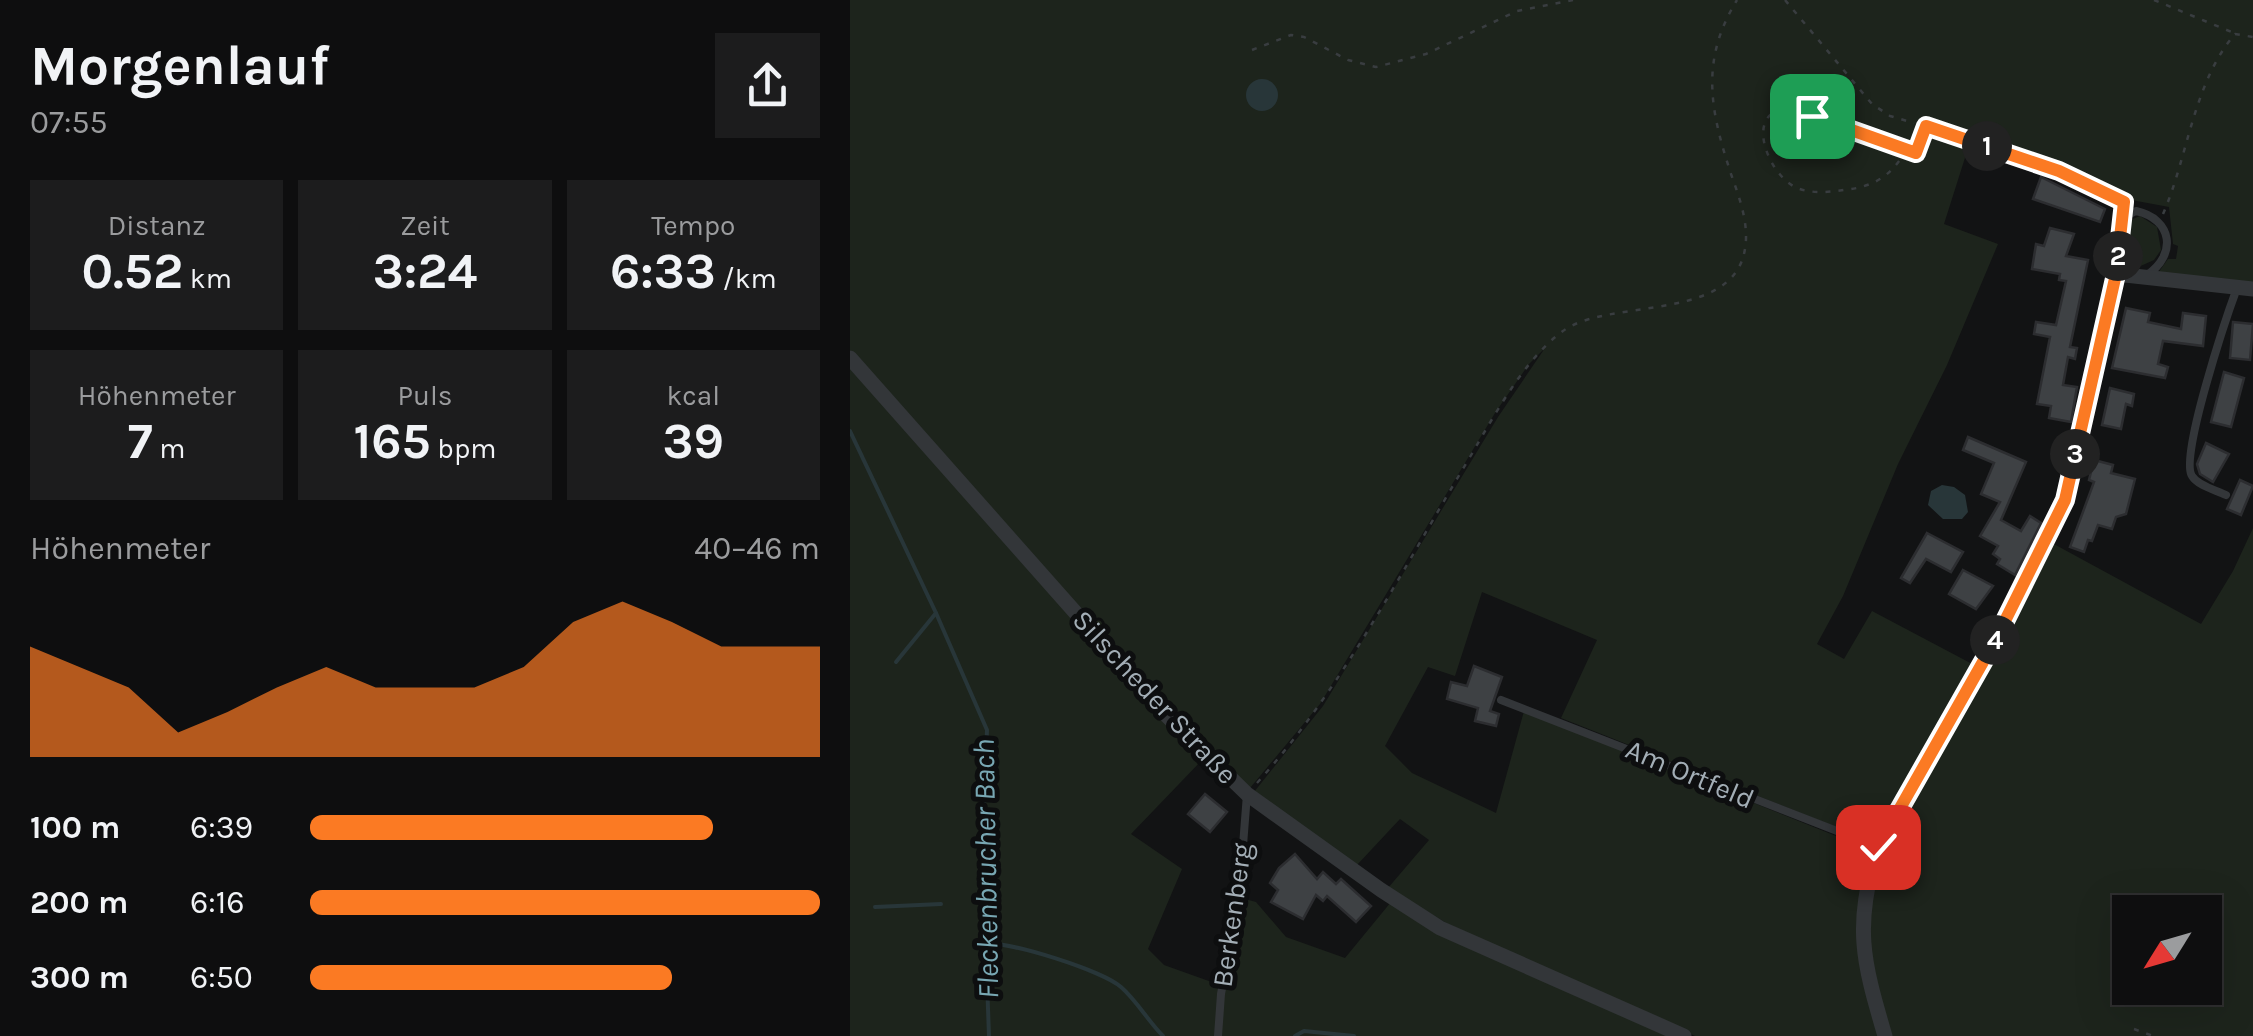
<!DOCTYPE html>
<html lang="de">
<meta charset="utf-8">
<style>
:root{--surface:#0e0e0f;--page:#1c1c1d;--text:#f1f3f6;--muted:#9b9c9e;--line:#2e2e2f;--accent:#fb7a23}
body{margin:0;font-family:Karla,sans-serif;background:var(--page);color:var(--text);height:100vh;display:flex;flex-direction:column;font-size:38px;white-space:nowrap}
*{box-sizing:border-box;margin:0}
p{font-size:32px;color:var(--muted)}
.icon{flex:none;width:55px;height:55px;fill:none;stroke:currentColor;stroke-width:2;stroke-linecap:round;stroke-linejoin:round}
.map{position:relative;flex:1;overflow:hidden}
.side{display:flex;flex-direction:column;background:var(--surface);width:850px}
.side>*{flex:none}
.needle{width:65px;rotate:233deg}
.tools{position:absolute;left:1262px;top:895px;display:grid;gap:20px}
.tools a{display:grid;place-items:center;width:110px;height:110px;border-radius:0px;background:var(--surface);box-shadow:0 10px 40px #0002,0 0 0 2px var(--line);font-size:50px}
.pin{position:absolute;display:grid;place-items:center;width:85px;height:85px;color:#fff;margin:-42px;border-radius:20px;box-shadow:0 5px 15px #0006}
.km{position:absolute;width:50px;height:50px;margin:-25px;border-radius:50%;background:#222;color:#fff;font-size:28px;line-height:50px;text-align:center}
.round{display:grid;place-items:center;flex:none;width:105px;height:105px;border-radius:0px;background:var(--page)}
.summary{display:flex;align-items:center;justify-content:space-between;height:170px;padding:0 30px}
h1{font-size:55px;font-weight:700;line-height:75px}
.stats{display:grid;grid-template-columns:repeat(3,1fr);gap:15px;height:170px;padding:10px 30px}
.stats div{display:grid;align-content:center;border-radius:0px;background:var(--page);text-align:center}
.stats b{font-size:50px;font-weight:700}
.stats small{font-size:28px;font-weight:400}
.stats p{font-size:28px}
.chart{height:280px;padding:20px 30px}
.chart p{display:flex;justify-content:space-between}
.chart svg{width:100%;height:180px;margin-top:10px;fill:var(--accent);opacity:.7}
ul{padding:0 30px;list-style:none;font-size:32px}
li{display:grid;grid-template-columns:160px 120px 1fr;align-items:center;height:75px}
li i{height:25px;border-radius:12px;background:var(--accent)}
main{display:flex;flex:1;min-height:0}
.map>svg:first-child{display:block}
.green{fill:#1d241c;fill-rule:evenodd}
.water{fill:#283639}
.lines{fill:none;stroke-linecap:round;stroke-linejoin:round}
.stream{stroke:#283639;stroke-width:4}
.building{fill:#3e4144;stroke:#2c2d30;stroke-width:2.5}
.path{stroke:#393d40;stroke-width:2.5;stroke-dasharray:5 8;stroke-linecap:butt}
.service{stroke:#333639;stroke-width:8}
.minor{stroke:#333639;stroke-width:15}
.route-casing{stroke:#fff;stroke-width:20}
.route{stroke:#fb7a23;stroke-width:12}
.labels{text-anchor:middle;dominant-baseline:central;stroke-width:10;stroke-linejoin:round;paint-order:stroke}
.street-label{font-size:28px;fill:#a3aeb6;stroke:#0d0e0f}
.water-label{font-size:30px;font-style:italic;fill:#78a7b3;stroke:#0d0e0f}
</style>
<main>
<section class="side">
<div class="summary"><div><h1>Morgenlauf</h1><p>07:55</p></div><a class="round"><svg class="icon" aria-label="share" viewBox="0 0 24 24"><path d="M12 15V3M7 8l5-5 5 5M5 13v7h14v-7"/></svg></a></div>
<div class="stats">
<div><p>Distanz</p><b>0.52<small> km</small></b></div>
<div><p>Zeit</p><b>3:24</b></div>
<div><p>Tempo</p><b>6:33<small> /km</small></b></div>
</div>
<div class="stats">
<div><p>Höhenmeter</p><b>7<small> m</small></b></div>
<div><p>Puls</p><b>165<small> bpm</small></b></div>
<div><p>kcal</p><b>39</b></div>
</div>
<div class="chart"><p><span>Höhenmeter</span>40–46 m</p>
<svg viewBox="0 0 160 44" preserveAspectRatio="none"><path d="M0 44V17L10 22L20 27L30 38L40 33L50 27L60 22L70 27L80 27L90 27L100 22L110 11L120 6L130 11L140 17L150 17L160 17V44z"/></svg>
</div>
<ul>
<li><b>100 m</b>6:39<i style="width:79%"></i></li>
<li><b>200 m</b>6:16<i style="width:100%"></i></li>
<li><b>300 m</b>6:50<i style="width:71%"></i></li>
</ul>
</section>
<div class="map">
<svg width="1403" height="1036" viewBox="0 0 1403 1036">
<rect width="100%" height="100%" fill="#121314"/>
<!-- green -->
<g class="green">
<path d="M0 0H1403V283L1308 273 1318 259H1326L1328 246 1323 244 1319 207 1276 199 1120 142 1094 224 1148 244 1097 365 1048 464 993 596 967 644 994 659 1022 611 1126 666 1024 842 711 718 747 640 632 592 605 676 578 667 535 746 562 773 646 813 674 711 1021 850 1009 900 1029 1036H845L598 924 538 888 579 840 550 819 507 865 404 792 473 706 648 417 695 348 679 364 645 413 470 704 400 788 322 711 0 350Z"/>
<path d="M1290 216 1307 227 1311 250 1304 260 1286 268 1273 263 1278 221Z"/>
<path d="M0 365 353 759 281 834 332 869 298 949 314 965 370 985 366 1036H0Z"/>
<path d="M1403 528V1036H1039L1019 953 1021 897 1032 851 1202 543 1351 624 1383 571ZM1280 912H1355V988H1280Z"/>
<path d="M391 898 406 902 436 937 495 958 541 902 818 1036H371L373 993Z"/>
</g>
<!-- water -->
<g class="water">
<circle cx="412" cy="95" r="16"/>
<path d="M1092 485 1104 487 1115 495 1118 512 1112 519H1093L1078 505 1081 491Z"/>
</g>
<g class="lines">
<!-- stream -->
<g class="stream">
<path d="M0 431 86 613 137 730 132 843 139 1036"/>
<path d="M46 662 86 613"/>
<path d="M25 907 91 904"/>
<path d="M136 944C160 941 253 971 271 987 287 1001 298 1021 313 1036"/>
<path d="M445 1036 454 1031 504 1036"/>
</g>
</g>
<!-- building -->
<g class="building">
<path d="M1191 177 1255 209 1250 222 1183 199Z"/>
<path d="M1200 228 1224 234 1216 256 1238 260 1220 347 1227 348 1225 359 1218 357 1213 385 1227 387 1221 422 1199 418 1201 406 1187 404 1200 337 1184 334 1186 322 1206 325 1216 281 1209 280 1210 274 1182 269 1186 244 1194 246Z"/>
<path d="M1276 308 1300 313 1298 322 1331 329 1333 313 1356 316 1353 346 1313 341 1308 364 1318 367 1315 378 1262 368Z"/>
<path d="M1383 322 1403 324 1400 360 1380 358Z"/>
<path d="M1374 372 1394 378 1381 427 1361 422Z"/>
<path d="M1260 388 1284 394 1282 406 1276 404 1271 429 1252 425Z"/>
<path d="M1118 437 1176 462 1151 520 1171 531 1180 516 1191 523 1165 575 1147 564 1150 559 1143 554 1148 546 1130 536 1150 502 1131 494 1144 463 1113 450Z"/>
<path d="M1356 443 1379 454 1363 482 1350 474 1347 464Z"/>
<path d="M1244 460 1263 465 1261 473 1285 479 1276 514 1266 517 1262 529 1248 525 1242 541 1238 540 1234 552 1220 547 1244 482 1239 480Z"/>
<path d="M1390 480 1403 486 1391 515 1377 509Z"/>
<path d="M1077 533 1113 552 1101 572 1076 559 1060 583 1051 578Z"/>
<path d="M1113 570 1143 586 1126 609 1099 594Z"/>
<path d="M624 666 652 677 640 711 649 714 646 726 625 721 628 708 597 699 601 682 617 686Z"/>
<path d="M355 794 377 812 360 832 338 814Z"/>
<path d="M445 854 467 879 473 872 486 884 491 879 521 906 506 922 477 896 473 901 466 895 453 919 421 902 428 890 420 883 429 868Z"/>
</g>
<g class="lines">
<!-- path -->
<g class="path">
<path d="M935 0 1022 104 1040 116 1064 123"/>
<path d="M1304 0 1384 33"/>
<path d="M402 50 441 35 454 37 498 60 526 67 576 54 667 11 723 0"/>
<path d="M1056 150C1042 176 1023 187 994 190 979 192 962 194 947 188 916 174 893 108 940 109L1067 153 1071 141"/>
<path d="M1313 214C1338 157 1343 83 1385 34L1403 37"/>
<path d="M407 783C490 691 548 578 611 472 638 428 670 362 713 331 755 300 866 320 891 263 903 234 891 202 881 174 860 110 850 60 887 0"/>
<path d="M1284 1029 1303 1036"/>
</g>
<!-- service -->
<g class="service">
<path d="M1272 218 1286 211C1323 219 1327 255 1297 275"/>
<path d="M1376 495C1366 490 1348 486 1342 476 1329 458 1377 315 1387 288"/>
<path d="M651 700 1028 847"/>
<path d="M368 1036 371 994 389 897 397 794"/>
</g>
<!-- minor -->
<g class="minor">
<path d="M1266 274 1403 289"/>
<path d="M0 358 317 716 397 794 531 890 590 928 834 1036"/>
<path d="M1035 1036C1012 958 1004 927 1028 847L1146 639 1215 499 1266 274 1274 203 1209 171 1076 127"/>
</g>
</g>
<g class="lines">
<defs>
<path id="route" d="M962 116 1066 153 1076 126 1209 171 1274 202 1266 274 1215 500 1146 639 1028 847"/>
</defs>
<!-- route casing -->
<use href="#route" class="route-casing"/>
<!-- route -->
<use href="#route" class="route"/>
</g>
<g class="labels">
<!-- street labels -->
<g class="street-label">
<text transform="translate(305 697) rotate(47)">Silscheder Straße</text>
<text transform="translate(840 774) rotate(23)">Am Ortfeld</text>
<text transform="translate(382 915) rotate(-82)">Berkenberg</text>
</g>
<!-- water labels -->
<g class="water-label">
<text transform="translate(136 869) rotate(-91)">Fleckenbrucher Bach</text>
</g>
</g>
</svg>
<div class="tools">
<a><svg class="needle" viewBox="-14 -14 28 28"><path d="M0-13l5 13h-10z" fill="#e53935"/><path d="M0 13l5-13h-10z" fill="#9b9c9e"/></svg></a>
</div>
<div class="pin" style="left:962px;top:116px;background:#1e9e55"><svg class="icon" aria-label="arrive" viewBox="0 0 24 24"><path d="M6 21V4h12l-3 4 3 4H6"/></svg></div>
<div class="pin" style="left:1028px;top:847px;background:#d93025"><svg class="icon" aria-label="check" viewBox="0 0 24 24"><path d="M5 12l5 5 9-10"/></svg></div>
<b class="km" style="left:1137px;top:146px">1</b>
<b class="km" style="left:1268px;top:256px">2</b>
<b class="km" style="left:1225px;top:454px">3</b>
<b class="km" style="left:1145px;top:640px">4</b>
</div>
</main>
